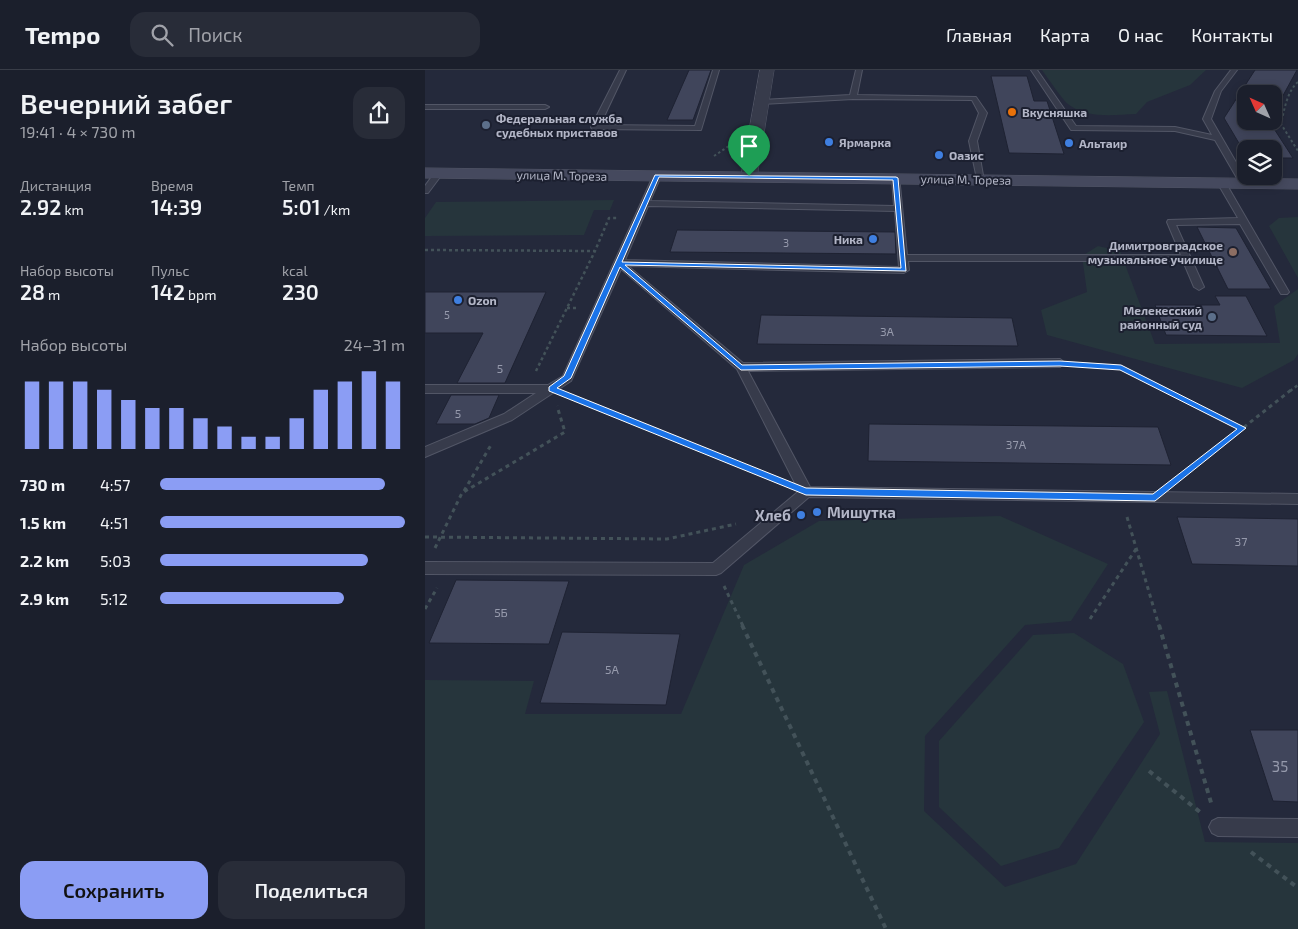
<!DOCTYPE html>
<html lang="ru">
<meta charset="utf-8">
<style>
:root{--surface:#1b1f2c;--page:#282c38;--text:#f1f3f6;--muted:#a0a2a9;--line:#393d48;--accent:#8b9df4}
body{margin:0;font-family:"Exo 2",sans-serif;background:var(--page);color:var(--text);height:100vh;display:flex;flex-direction:column;font-size:19px;white-space:nowrap}
*{box-sizing:border-box;margin:0}
p{font-size:16px;color:var(--muted)}
.icon{flex:none;width:28px;height:28px;fill:none;stroke:currentColor;stroke-width:2;stroke-linecap:round;stroke-linejoin:round}
.map{position:relative;flex:1;overflow:hidden}
.details{display:flex;flex-direction:column;background:var(--surface);width:425px}
.details>*{flex:none}
.needle{width:32px;rotate:315deg}
.buttons{position:absolute;left:812px;top:15px;display:grid;gap:10px}
.buttons a{display:grid;place-items:center;width:45px;height:45px;border-radius:10px;background:var(--surface);box-shadow:0 2px 8px #0003,0 0 0 1px var(--line);font-size:25px}
.pin{position:absolute;display:grid;place-items:center;width:42px;height:42px;color:#fff;margin:-51px -21px;border-radius:50% 50% 50% 0;rotate:-45deg;box-shadow:0 0 5px #0007}
.pin .icon{rotate:45deg}
.round{display:grid;place-items:center;flex:none;width:52px;height:52px;border-radius:15px;background:var(--page)}
.head{display:flex;align-items:center;justify-content:space-between;height:85px;padding:0 20px}
h1{font-size:28px;font-weight:600;line-height:38px}
.stats{display:grid;grid-template-columns:repeat(3,1fr);gap:8px;height:85px;padding:5px 20px}
.stats div{display:grid;align-content:center}
.stats b{font-size:21px;font-weight:600}
.stats small{font-size:14px;font-weight:400}
.stats p{font-size:14px}
.chart{height:140px;padding:10px 20px}
.chart p{display:flex;justify-content:space-between}
.chart svg{width:100%;height:90px;margin-top:5px;stroke:var(--accent);stroke-width:6}
.cta{display:flex;gap:10px;margin-top:auto;padding:10px 20px}
.cta a{flex:1;height:58px;border-radius:15px;background:var(--accent);color:#111;font-size:20px;font-weight:600;line-height:58px;text-align:center}
.cta a+a{background:var(--page);color:var(--text)}
ul{padding:0 20px;list-style:none;font-size:16px}
li{display:grid;grid-template-columns:80px 60px 1fr;align-items:center;height:38px}
li i{height:12px;border-radius:6px;background:var(--accent)}
header{display:flex;align-items:center;gap:30px;box-sizing:border-box;height:70px;padding:0 25px;background:var(--surface);border-bottom:1px solid var(--line)}
header strong{font-size:24px}
nav{display:flex;gap:28px;margin-inline-start:auto;font-size:18px}
.search{width:350px;height:45px;background:var(--page);display:flex;align-items:center;gap:12px;box-sizing:border-box;padding:0 18px;border-radius:15px;color:var(--muted);font-size:19px}
main{display:flex;flex:1;min-height:0}
.map>svg:first-child{display:block}
.green{fill:#26353c}
.building{fill:#40455b;stroke:#1e2232}
.lines{fill:none;stroke-linecap:round;stroke-linejoin:round}
.lane-casing{stroke:#525666;stroke-width:2}
.street-casing{stroke:#525666;stroke-width:1}
.secondary-casing{stroke:#525666;stroke-width:1}
.path-far3{stroke:#435259;stroke-width:2;stroke-dasharray:2.5 2.5;stroke-linecap:butt}
.path-far2{stroke:#435259;stroke-width:2.5;stroke-dasharray:3 3;stroke-linecap:butt}
.path-far1{stroke:#435259;stroke-width:3;stroke-dasharray:4 4;stroke-linecap:butt}
.path{stroke:#435259;stroke-width:4;stroke-dasharray:5 5;stroke-linecap:butt}
.lane{fill:#373b4b;fill-rule:evenodd}
.street{fill:#373b4b;fill-rule:evenodd}
.secondary{fill:#45495e;fill-rule:evenodd}
.route{fill:#1a73e8;stroke:#fff;fill-rule:evenodd}
.food-dot{fill:#e8710a;stroke:#1c2030;stroke-width:2}
.service-dot{fill:#5c6f8a;stroke:#1c2030;stroke-width:2}
.shop-dot{fill:#3f7fe0;stroke:#1c2030;stroke-width:2}
.education-dot{fill:#8d6e63;stroke:#1c2030;stroke-width:2}
.labels{text-anchor:middle;dominant-baseline:central;stroke-width:4;stroke-linejoin:round;paint-order:stroke}
.far-number-label{font-size:11px;fill:#969aac}
.far-poi-label{font-size:12px;font-weight:bold;fill:#b3b6c7;stroke:#1c2030;text-anchor:start}
.far-street-label{font-size:12px;fill:#b3b6c7;stroke:#1c2030}
.number-label{font-size:12px;fill:#969aac}
.poi-label{font-size:15px;font-weight:bold;fill:#b3b6c7;stroke:#1c2030;text-anchor:start}
.near-number-label{font-size:15px;fill:#969aac}
</style>
<header>
<strong>Tempo</strong>
<div class="search"><svg class="icon" aria-label="search" viewBox="0 0 24 24"><circle cx="10" cy="10" r="6"/><path d="M15 15l6 6"/></svg>Поиск</div>
<nav><a>Главная</a><a>Карта</a><a>О нас</a><a>Контакты</a></nav>
</header>
<main>
<section class="details">
<div class="head"><div><h1>Вечерний забег</h1><p>19:41 · 4 × 730 m</p></div><a class="round"><svg class="icon" aria-label="share" viewBox="0 0 24 24"><path d="M12 15V3M7 8l5-5 5 5M5 13v7h14v-7"/></svg></a></div>
<div class="stats">
<div><p>Дистанция</p><b>2.92<small> km</small></b></div>
<div><p>Время</p><b>14:39</b></div>
<div><p>Темп</p><b>5:01<small> /km</small></b></div>
</div>
<div class="stats">
<div><p>Набор высоты</p><b>28<small> m</small></b></div>
<div><p>Пульс</p><b>142<small> bpm</small></b></div>
<div><p>kcal</p><b>230</b></div>
</div>
<div class="chart"><p><span>Набор высоты</span>24–31 m</p>
<svg viewBox="0 0 160 44" preserveAspectRatio="none"><path d="M5 44V11M15 44V11M25 44V11M35 44V15M45 44V20M55 44V24M65 44V24M75 44V29M85 44V33M95 44V38M105 44V38M115 44V29M125 44V15M135 44V11M145 44V6M155 44V11"/></svg>
</div>
<ul>
<li><b>730 m</b>4:57<i style="width:92%"></i></li>
<li><b>1.5 km</b>4:51<i style="width:100%"></i></li>
<li><b>2.2 km</b>5:03<i style="width:85%"></i></li>
<li><b>2.9 km</b>5:12<i style="width:75%"></i></li>
</ul>
<div class="cta"><a>Сохранить</a><a>Поделиться</a></div>
</section>
<div class="map">
<svg width="873" height="859" viewBox="0 0 873 859">
<rect width="100%" height="100%" fill="#24293b"/>
<!-- green -->
<g class="green">
<path d="M617 0H781L765 15 722 32 711 44C689 45 661 49 643 34 637 29 623 8 617 0Z"/>
<path d="M189 130 185 140H169L159 165 0 166V148L11 132Z"/>
<path d="M873 147V208L844 156 854 148Z"/>
<path d="M673 176 695 181 730 274 855 273 849 236 873 219V284L869 290 817 318 622 265 616 240 662 222 657 186Z"/>
<path d="M575 446 683 494 646 551 600 555 500 666 499 741 580 817 651 794 735 664 724 622 742 621 780 772 873 773V859H0V610L109 611 100 644H256L319 495 394 451Z"/>
<path d="M649 563 698 594 719 652 634 778 576 796 514 737V671L608 565Z"/>
</g>
<!-- building -->
<g class="building">
<path d="M264 0H286L268 50H242Z"/>
<path d="M830 0H872L849 42V24H821V51H844L868 88H849V79H821V85L799 48Z"/>
<path d="M566 6H602L609 31H622L639 84 584 83Z"/>
<path d="M772 157 811 158 846 219H803Z"/>
<path d="M252 160 470 162 471 184 245 182Z"/>
<path d="M0 222H121L80 313H32L58 263H0Z"/>
<path d="M790 226H821L842 266 741 265 730 235H795Z"/>
<path d="M336 245 587 248 593 276 332 274Z"/>
<path d="M26 325H74L64 348 50 354H11Z"/>
<path d="M444 354 733 357 746 395 443 391Z"/>
<path d="M752 447 873 449V496L767 494Z"/>
<path d="M31 510 144 511 124 574 4 573Z"/>
<path d="M137 562 255 564 241 635 115 633Z"/>
<path d="M825 660H873V732L848 731Z"/>
</g>
<g class="lines">
<defs>
<g id="lane">
<path d="M195 0H201L175 55 270 56 288 0H294L276 60 167 59 166 57Z"/>
<path d="M431 0H437L432 25 551 27 562 43 552 71 559 111 552 109 544 71 554 43 547 30 428 29 337 34 334 32 337 30 425 25Z"/>
<path d="M606 0H612L651 56 750 57 787 65 778 49 790 21 806 0H812L796 21 786 49 823 113 816 115 790 70 750 61 646 60Z"/>
<path d="M0 35H120L124 37 120 39H0Z"/>
<path d="M11 101 18 103 3 123H0V116Z"/>
<path d="M229 104 236 106 225 131 469 136 467 108 474 106 482 185H756L742 152 743 150 813 148 792 112 799 110 864 222 862 224H856L815 154 751 155 779 217 774 220 769 217 758 191H483L484 200 479 203 203 196 318 293 635 289 640 293 635 297 323 301 385 417 873 424V434L384 427 296 503 291 505 0 504V492L288 493 374 421 312 299 196 199 146 311 87 350 0 387V377L79 344 111 323H0V315H123L138 306ZM223 136 470 141 474 197 200 190Z"/>
<path d="M793 748 873 749V767L793 766 787 763 784 757 787 751Z"/>
</g>
<path id="street" d="M335 0H349L332 107 330 110H318L316 107Z"/>
<path id="secondary" d="M0 98 873 109V119L0 108Z"/>
</defs>
<!-- lane casing -->
<use href="#lane" class="lane-casing"/>
<!-- street casing -->
<use href="#street" class="street-casing"/>
<!-- secondary casing -->
<use href="#secondary" class="secondary-casing"/>
<!-- path-far3 -->
<g class="path-far3">
<path d="M873 12C862 21 859 41 856 54L873 81"/>
<path d="M289 86 307 74"/>
</g>
<!-- path-far2 -->
<g class="path-far2">
<path d="M0 180 170 181 184 148H193"/>
<path d="M142 238H154"/>
<path d="M653 294 696 298 744 321"/>
<path d="M111 301 170 181"/>
<path d="M865 321 873 315"/>
</g>
<!-- path-far1 -->
<g class="path-far1">
<path d="M741 320 818 358"/>
<path d="M148 328 350 409"/>
<path d="M756 407 866 320"/>
<path d="M39 421 66 375"/>
<path d="M702 447 734 556"/>
<path d="M0 467 242 469 311 454"/>
<path d="M10 478 37 423 140 362 132 336"/>
<path d="M299 516 318 556"/>
<path d="M0 539 12 518"/>
<path d="M665 549 711 479"/>
</g>
<!-- path -->
<g class="path">
<path d="M317 555 461 859"/>
<path d="M734 555 787 736"/>
<path d="M724 701 775 742"/>
<path d="M826 782 873 818"/>
</g>
<!-- lane -->
<use href="#lane" class="lane"/>
<!-- street -->
<use href="#street" class="street"/>
<!-- secondary -->
<use href="#secondary" class="secondary"/>
</g>
<!-- route -->
<path class="route" d="M230 105 471 107 473 108 481 201 200 195 317 295 635 291 696 295 821 358 730 431 381 425 124 321V317L139 306ZM234 107 468 110 476 198 197 192ZM195 197 316 300 635 296 695 300 812 359 728 424 381 418 132 318 146 308Z"/>
<!-- markers -->
<circle class="food-dot" cx="587" cy="42" r="5"/>
<g class="service-dot">
<circle cx="61" cy="55" r="5"/>
<circle cx="787" cy="247" r="5"/>
</g>
<g class="shop-dot">
<circle cx="404" cy="72" r="5"/>
<circle cx="644" cy="73" r="5"/>
<circle cx="514" cy="85" r="5"/>
<circle cx="448" cy="169" r="5"/>
<circle cx="33" cy="230" r="5"/>
<circle cx="392" cy="442" r="5"/>
<circle cx="376" cy="445" r="5"/>
</g>
<circle class="education-dot" cx="808" cy="182" r="5"/>
<g class="labels">
<!-- far-number labels -->
<g class="far-number-label">
<text x="361" y="172">3</text>
<text x="22" y="244">5</text>
</g>
<!-- far-poi labels -->
<g class="far-poi-label">
<text x="597" y="42">Вкусняшка</text>
<text x="71" y="48">Федеральная служба<tspan x="71" dy="14">судебных приставов</tspan></text>
<text x="414" y="72">Ярмарка</text>
<text x="654" y="73">Альтаир</text>
<text x="524" y="85">Оазис</text>
<text x="438" y="169" text-anchor="end">Ника</text>
<text x="798" y="175" text-anchor="end">Димитровградское<tspan x="798" dy="14">музыкальное училище</tspan></text>
<text x="43" y="230">Ozon</text>
<text x="777" y="240" text-anchor="end">Мелекесский<tspan x="777" dy="14">районный суд</tspan></text>
</g>
<!-- far-street labels -->
<g class="far-street-label">
<text transform="translate(137 105) rotate(1)">улица М. Тореза</text>
<text transform="translate(541 109) rotate(1)">улица М. Тореза</text>
</g>
<!-- number labels -->
<g class="number-label">
<text x="462" y="261">3А</text>
<text x="75" y="298">5</text>
<text x="33" y="343">5</text>
<text x="591" y="374">37А</text>
<text x="816" y="471">37</text>
<text x="76" y="542">5Б</text>
<text x="187" y="599">5А</text>
</g>
<!-- poi labels -->
<g class="poi-label">
<text x="402" y="442">Мишутка</text>
<text x="366" y="445" text-anchor="end">Хлеб</text>
</g>
<!-- near-number labels -->
<g class="near-number-label">
<text x="855" y="696">35</text>
</g>
</g>
</svg>
<div class="buttons">
<a><svg class="needle" viewBox="-14 -14 28 28"><path d="M0-13l5 13h-10z" fill="#e53935"/><path d="M0 13l5-13h-10z" fill="#a0a2a9"/></svg></a>
<a><svg class="icon" aria-label="layers" viewBox="0 0 24 24"><path d="M12 4l9 5-9 5-9-5zM3 14l9 5 9-5"/></svg></a>
</div>
<div class="pin" style="left:324px;top:106px;background:#1e9e55"><svg class="icon" aria-label="arrive" viewBox="0 0 24 24"><path d="M6 21V4h12l-3 4 3 4H6"/></svg></div>
</div>
</main>
